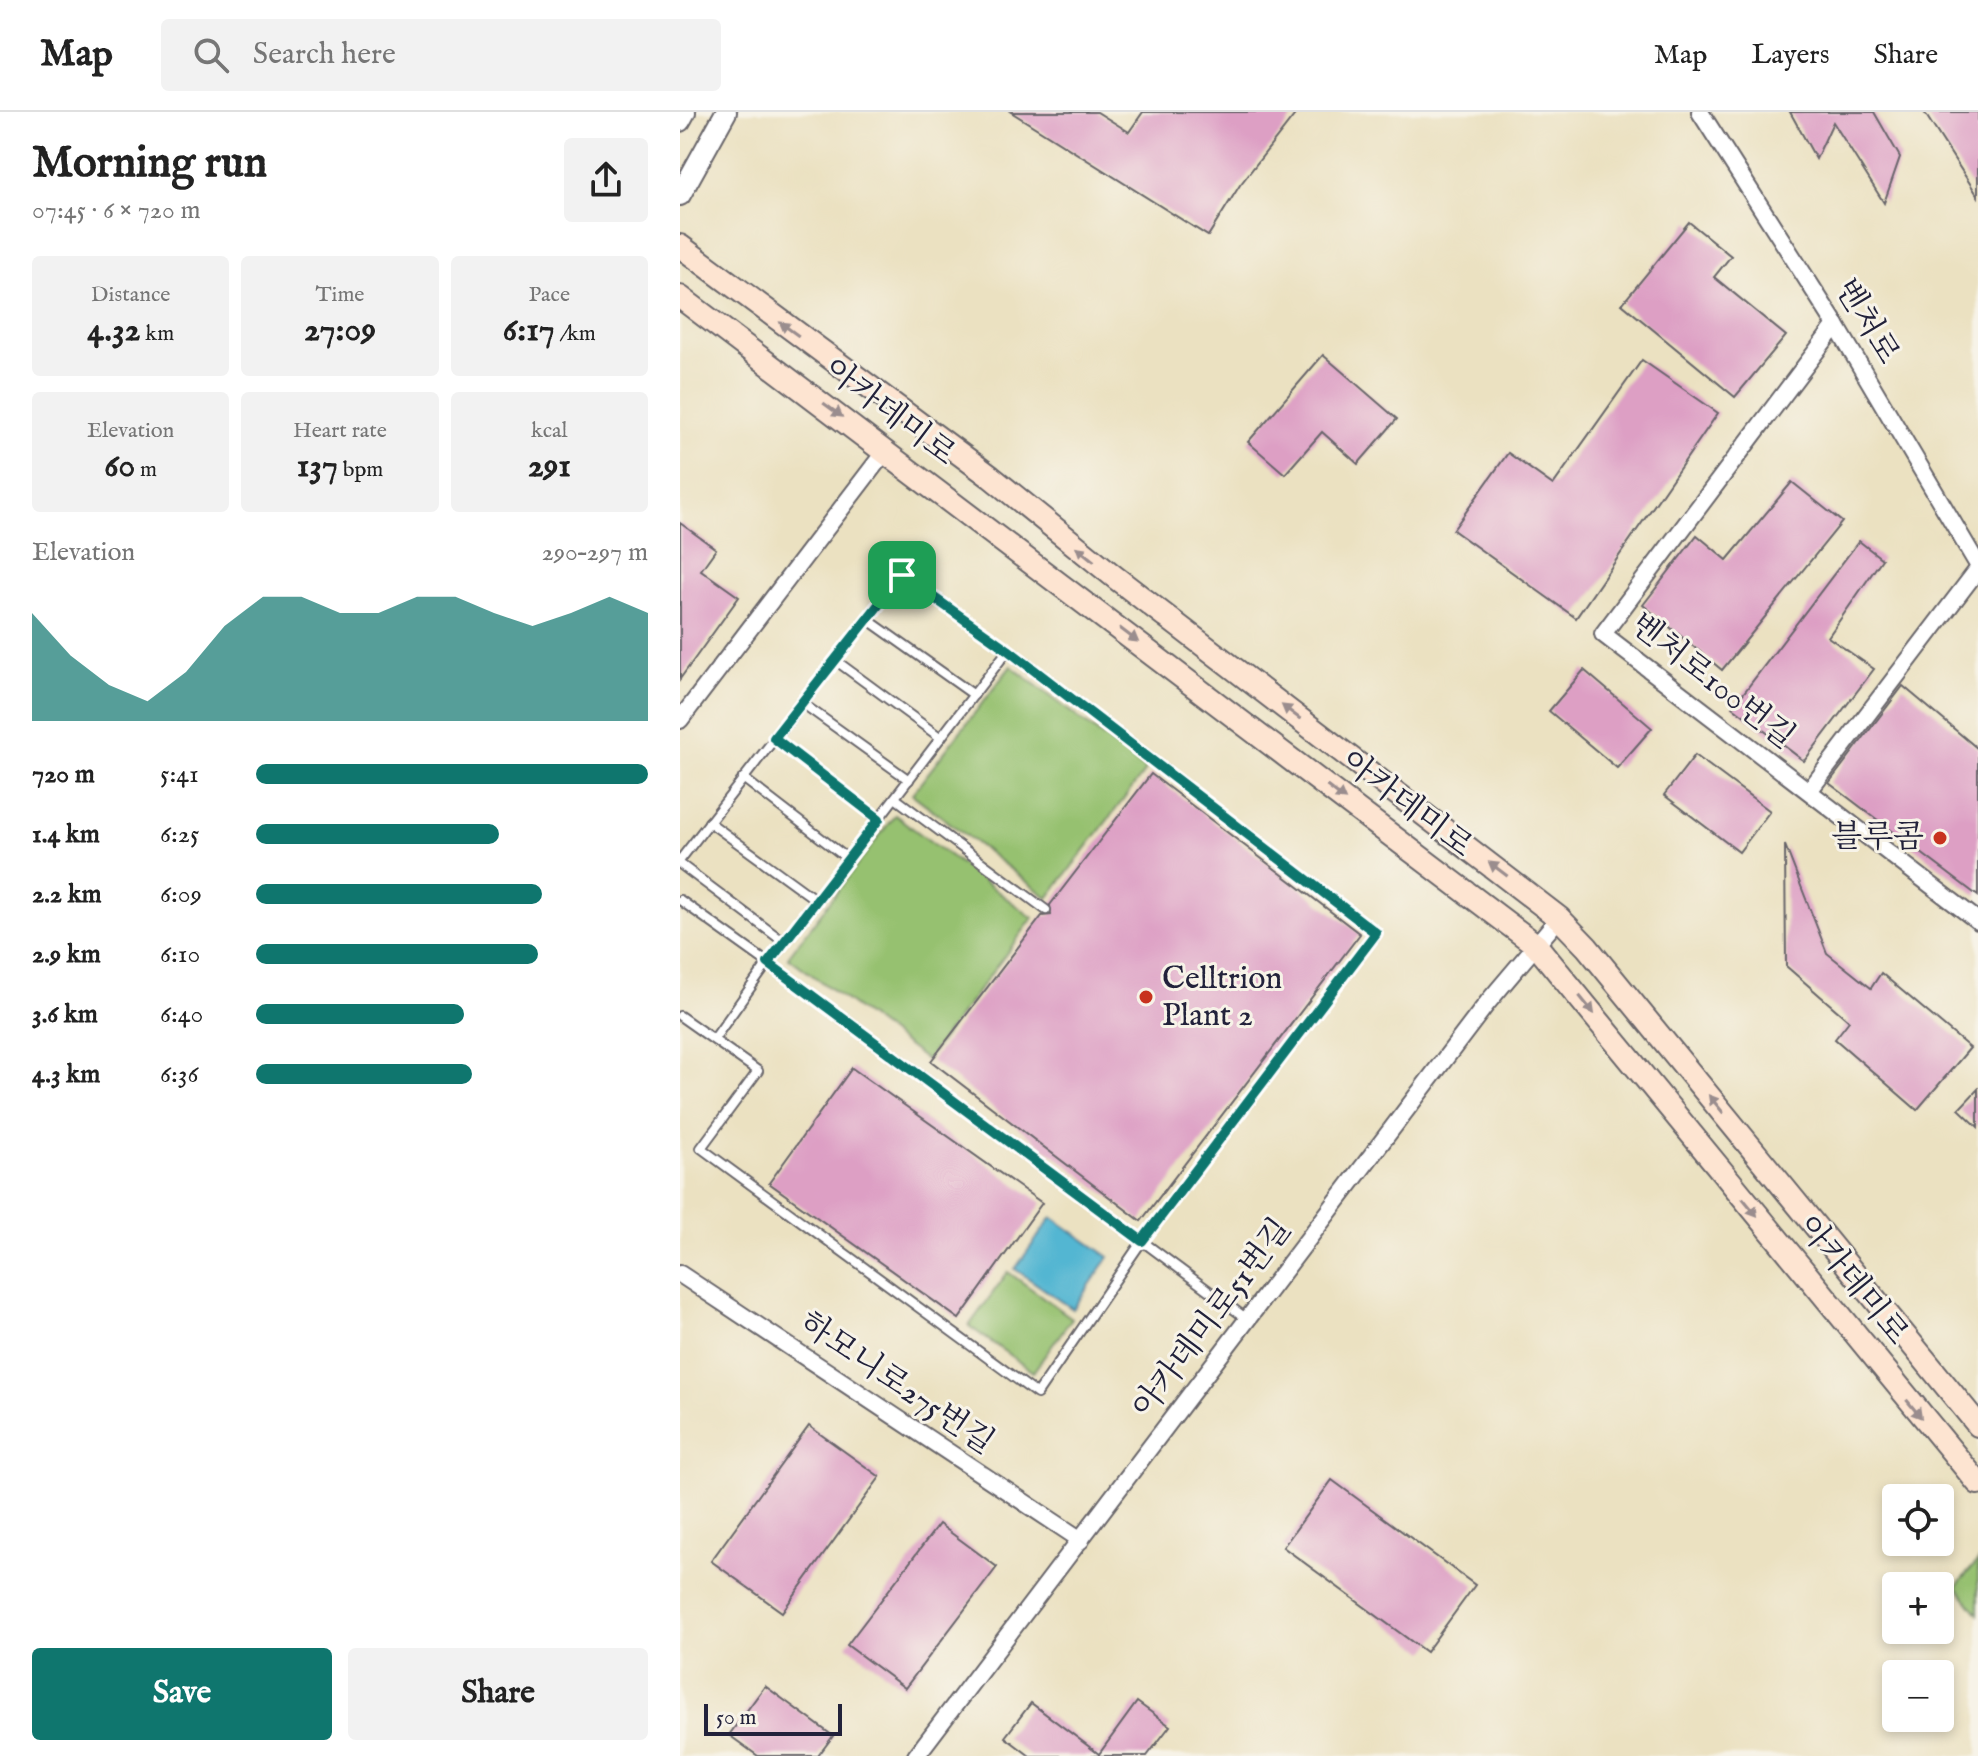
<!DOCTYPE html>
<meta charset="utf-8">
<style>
:root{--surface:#fff;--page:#f2f2f2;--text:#222;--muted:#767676;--line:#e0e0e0;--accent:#0f766e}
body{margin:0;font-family:"IM FELL English","Noto Serif KR",serif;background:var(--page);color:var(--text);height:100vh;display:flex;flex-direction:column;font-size:30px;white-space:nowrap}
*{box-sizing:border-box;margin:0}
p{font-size:26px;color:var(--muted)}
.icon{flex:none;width:44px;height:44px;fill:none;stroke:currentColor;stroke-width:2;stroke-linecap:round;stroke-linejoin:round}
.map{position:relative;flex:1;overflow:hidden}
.side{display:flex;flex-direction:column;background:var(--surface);width:680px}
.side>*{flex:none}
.controls{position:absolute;left:1202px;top:1372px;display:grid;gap:16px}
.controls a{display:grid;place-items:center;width:72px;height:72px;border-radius:8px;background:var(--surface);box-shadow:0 4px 12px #0003;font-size:40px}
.scale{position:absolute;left:24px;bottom:20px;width:138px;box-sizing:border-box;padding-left:8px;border:4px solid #22223b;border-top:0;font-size:22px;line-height:28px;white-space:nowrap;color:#22223b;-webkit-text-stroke:6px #f7f3e8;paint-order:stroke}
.pin{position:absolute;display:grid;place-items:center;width:68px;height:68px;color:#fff;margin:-34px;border-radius:16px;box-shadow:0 4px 12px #0006}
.round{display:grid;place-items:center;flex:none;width:84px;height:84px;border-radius:8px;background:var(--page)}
.headline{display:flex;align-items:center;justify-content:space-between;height:136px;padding:0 32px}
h1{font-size:44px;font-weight:700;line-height:60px}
.metrics{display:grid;grid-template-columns:repeat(3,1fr);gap:12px;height:136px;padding:8px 32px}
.metrics div{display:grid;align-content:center;border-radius:8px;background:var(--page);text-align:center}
.metrics b{font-size:34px;font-weight:700}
.metrics small{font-size:22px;font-weight:400}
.metrics p{font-size:22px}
.chart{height:224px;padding:16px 32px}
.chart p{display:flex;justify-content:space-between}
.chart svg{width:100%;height:144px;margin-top:8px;fill:var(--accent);opacity:.7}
.cta{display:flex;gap:16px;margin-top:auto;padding:16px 32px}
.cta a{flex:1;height:92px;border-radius:8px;background:var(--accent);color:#fff;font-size:32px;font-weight:700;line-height:92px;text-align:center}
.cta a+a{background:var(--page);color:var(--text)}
ul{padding:0 32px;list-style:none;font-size:26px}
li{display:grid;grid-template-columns:128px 96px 1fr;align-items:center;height:60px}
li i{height:20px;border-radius:10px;background:var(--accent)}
header{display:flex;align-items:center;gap:48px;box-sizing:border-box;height:112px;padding:0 40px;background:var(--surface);border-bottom:2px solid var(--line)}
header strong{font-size:38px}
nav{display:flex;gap:44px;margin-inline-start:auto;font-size:28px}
.search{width:560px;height:72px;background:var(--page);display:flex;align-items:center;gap:20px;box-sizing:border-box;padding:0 28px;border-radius:8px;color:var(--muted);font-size:30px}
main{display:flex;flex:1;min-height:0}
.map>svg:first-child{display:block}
.green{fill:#96c16f;stroke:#5c7255;stroke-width:2}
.water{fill:#53b6d2;stroke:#3a6c86;stroke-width:2}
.building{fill:#dd9fc4}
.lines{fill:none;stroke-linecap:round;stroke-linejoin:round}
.service-casing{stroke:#68656a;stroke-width:12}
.minor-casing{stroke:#68656a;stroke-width:20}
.tertiary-casing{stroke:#68656a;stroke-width:24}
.secondary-casing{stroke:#68656a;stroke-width:26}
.service{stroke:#fff;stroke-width:8}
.minor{stroke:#fff;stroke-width:16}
.tertiary{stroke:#fff;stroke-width:20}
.secondary{stroke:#fde4d1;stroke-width:22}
.oneway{fill:#9a8d8e}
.route-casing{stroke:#fff;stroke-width:16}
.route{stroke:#0f766e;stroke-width:10}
.poi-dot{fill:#c8321e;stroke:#f7f3e8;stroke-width:3}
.labels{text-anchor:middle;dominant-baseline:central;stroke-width:6;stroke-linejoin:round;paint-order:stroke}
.street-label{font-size:32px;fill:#22223b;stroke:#f7f3e8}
.poi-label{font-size:32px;fill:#22223b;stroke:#f7f3e8;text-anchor:end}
</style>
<header>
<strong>Map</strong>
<div class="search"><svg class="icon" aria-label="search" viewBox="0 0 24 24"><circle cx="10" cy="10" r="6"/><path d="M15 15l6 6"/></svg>Search here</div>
<nav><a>Map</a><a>Layers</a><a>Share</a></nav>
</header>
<main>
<section class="side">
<div class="headline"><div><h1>Morning run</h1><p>07:45 · 6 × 720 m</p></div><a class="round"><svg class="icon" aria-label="share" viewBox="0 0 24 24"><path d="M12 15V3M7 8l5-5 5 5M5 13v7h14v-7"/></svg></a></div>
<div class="metrics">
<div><p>Distance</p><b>4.32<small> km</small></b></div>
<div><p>Time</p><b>27:09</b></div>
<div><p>Pace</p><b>6:17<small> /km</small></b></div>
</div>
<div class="metrics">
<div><p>Elevation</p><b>60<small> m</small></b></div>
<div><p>Heart rate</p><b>137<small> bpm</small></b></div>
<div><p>kcal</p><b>291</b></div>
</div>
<div class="chart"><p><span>Elevation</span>290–297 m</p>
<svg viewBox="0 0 160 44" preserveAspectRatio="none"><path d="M0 44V11L10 24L20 33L30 38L40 29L50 15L60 6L70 6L80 11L90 11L100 6L110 6L120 11L130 15L140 11L150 6L160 11V44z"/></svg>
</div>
<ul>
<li><b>720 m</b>5:41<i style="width:100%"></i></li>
<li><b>1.4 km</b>6:25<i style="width:62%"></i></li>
<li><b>2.2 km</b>6:09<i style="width:73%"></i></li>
<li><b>2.9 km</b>6:10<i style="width:72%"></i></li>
<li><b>3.6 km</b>6:40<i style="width:53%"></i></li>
<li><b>4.3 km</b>6:36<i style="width:55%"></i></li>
</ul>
<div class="cta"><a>Save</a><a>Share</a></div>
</section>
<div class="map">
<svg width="1298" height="1644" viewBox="0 0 1298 1644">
<rect width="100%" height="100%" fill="#f7f3e8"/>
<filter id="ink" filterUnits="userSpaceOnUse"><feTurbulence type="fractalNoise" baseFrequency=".0125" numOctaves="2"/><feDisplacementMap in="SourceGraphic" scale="16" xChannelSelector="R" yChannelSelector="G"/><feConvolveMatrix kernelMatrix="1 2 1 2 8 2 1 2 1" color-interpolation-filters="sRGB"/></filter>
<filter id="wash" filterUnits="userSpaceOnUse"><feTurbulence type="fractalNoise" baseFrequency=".006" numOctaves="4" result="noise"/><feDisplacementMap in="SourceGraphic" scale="32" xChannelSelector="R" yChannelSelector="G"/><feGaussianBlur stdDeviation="1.8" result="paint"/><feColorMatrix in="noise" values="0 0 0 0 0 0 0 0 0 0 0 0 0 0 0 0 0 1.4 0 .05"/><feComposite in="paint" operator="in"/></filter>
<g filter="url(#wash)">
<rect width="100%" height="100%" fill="#ebe1c1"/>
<!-- green -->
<g class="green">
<path d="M331 554 466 658 368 786 232 682Z"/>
<path d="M215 703 353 806 246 948 108 845Z"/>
<path d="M328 1160 392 1206 353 1260 289 1214Z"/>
<path d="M1298 1449V1502L1276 1474Z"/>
</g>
<!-- water -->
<path class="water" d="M372 1105 429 1145 393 1197 335 1157Z"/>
<g id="blocks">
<!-- building -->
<g class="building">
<path d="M331 0H417L449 20 463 0H617L560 73 528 124Z"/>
<path d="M1110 0H1194L1220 45 1204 91 1153 10 1136 47Z"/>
<path d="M1244 0H1298V84Z"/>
<path d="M1009 110 1051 144 1034 165 1106 224 1055 285 942 192Z"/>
<path d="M643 243 717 307 678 352 642 320 605 362 568 330Z"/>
<path d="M962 248 1038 301 896 506 773 418 828 341 873 373Z"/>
<path d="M1112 370 1162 410 1042 558 963 493 1017 423 1047 448Z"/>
<path d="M0 411 36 437 21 458 59 485 0 567Z"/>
<path d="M1179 429 1202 447 1148 525 1194 557 1124 649 1053 595Z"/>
<path d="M904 558 972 616 937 656 869 599Z"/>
<path d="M1223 574 1298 637V784L1149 671Z"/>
<path d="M1015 643 1090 699 1059 740 984 683Z"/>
<path d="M471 662 680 822 461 1109 251 949 362 804 371 803 370 793Z"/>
<path d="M1105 733 1147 841 1191 876 1201 861 1290 936 1237 998 1155 927 1169 909 1106 854Z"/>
<path d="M172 956 362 1091 279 1207 89 1071Z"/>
<path d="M1298 977V1015L1279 997Z"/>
<path d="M129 1314 200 1365 102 1500 31 1449Z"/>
<path d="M652 1368 795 1473 746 1540 603 1435Z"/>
<path d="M259 1412 317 1455 225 1576 167 1533Z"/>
<path d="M85 1574 153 1624 138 1644H78L49 1623Z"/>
<path d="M457 1590 490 1614 467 1644H350L325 1625 351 1591 419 1642Z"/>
</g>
</g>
</g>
<g filter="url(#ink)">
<use href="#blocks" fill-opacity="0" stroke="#68656a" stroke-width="2"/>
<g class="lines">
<defs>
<g id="service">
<path d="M187 507 294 583"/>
<path d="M155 548 261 626"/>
<path d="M122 591 229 668"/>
<path d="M94 626 199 707"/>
<path d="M63 666 168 747"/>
<path d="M215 686 366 798"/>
<path d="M29 710 136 788"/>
<path d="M0 748 222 463 328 538"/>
<path d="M0 752 104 830"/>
<path d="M0 788 88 851 34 927"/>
<path d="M0 904 78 959 21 1036 357 1282 462 1129 696 821 328 538 88 851 567 1207"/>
</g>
<g id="minor">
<path d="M1020 0 1156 213 1298 453"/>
<path d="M1156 213 923 522 1298 809"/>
<path d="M0 608 206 338"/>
<path d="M1129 679 1298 457"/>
<path d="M0 1162 401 1428"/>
<path d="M236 1644 808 890 879 806"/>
</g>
<g id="tertiary">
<path d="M0 9 5 0"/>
<path d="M0 83 46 0"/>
</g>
<g id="secondary">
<path d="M0 134 311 365 436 466 879 806 907 835 1298 1313"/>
<path d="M0 185 856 833 1298 1371"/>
</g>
</defs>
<!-- service casing -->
<use href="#service" class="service-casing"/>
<!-- minor casing -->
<use href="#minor" class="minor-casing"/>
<!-- tertiary casing -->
<use href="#tertiary" class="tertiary-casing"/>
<!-- secondary casing -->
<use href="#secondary" class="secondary-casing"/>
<!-- service -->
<use href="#service" class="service"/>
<!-- minor -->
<use href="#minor" class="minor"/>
<!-- tertiary -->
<use href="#tertiary" class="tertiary"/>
<!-- secondary -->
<use href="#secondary" class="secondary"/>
</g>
<!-- one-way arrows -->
<defs><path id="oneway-solid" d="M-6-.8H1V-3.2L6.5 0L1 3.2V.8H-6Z" transform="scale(2)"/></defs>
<g class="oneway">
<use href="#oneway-solid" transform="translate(109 217) rotate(-144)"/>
<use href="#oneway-solid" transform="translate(153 298) rotate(36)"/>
<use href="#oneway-solid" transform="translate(405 442) rotate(-141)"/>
<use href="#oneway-solid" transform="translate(449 523) rotate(37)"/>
<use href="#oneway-solid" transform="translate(611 600) rotate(-143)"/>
<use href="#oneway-solid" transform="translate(656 681) rotate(37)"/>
<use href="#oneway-solid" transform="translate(818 757) rotate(-143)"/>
<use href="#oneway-solid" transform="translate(907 893) rotate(51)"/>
<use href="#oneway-solid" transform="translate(1036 992) rotate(-129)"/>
<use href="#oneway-solid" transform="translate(1070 1095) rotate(51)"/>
<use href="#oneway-solid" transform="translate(1234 1297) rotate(51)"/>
</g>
</g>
<g class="lines" filter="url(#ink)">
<defs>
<path id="route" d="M222 463 328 538 696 821 462 1129 88 851 199 707 94 626Z"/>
</defs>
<!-- route casing -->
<use href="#route" class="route-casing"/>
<!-- route -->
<use href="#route" class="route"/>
</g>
<!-- markers -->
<g class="poi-dot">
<circle cx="1260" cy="726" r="8"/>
<circle cx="466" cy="885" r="8"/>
</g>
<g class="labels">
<!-- street labels -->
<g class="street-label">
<text transform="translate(1186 210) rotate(59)">벤처로</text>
<text transform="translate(209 301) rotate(37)">아카데미로</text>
<text transform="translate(1032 570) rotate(38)">벤처로100번길</text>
<text transform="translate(726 693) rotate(37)">아카데미로</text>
<text transform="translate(1172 1169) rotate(51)">아카데미로</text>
<text transform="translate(533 1207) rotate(-53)">아카데미로51번길</text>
<text transform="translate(216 1272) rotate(34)">하모니로275번길</text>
</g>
<!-- poi labels -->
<g class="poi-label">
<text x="1244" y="726">블루콤</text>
<text x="482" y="867" text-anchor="start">Celltrion<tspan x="482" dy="37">Plant 2</tspan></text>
</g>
</g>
</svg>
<div class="controls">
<a><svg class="icon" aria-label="locate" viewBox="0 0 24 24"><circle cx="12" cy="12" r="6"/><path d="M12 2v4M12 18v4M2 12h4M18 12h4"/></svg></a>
<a>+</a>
<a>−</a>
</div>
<div class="scale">50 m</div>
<div class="pin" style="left:222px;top:463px;background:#1e9e55"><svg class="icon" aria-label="arrive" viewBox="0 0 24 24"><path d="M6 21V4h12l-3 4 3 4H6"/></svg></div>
</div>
</main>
